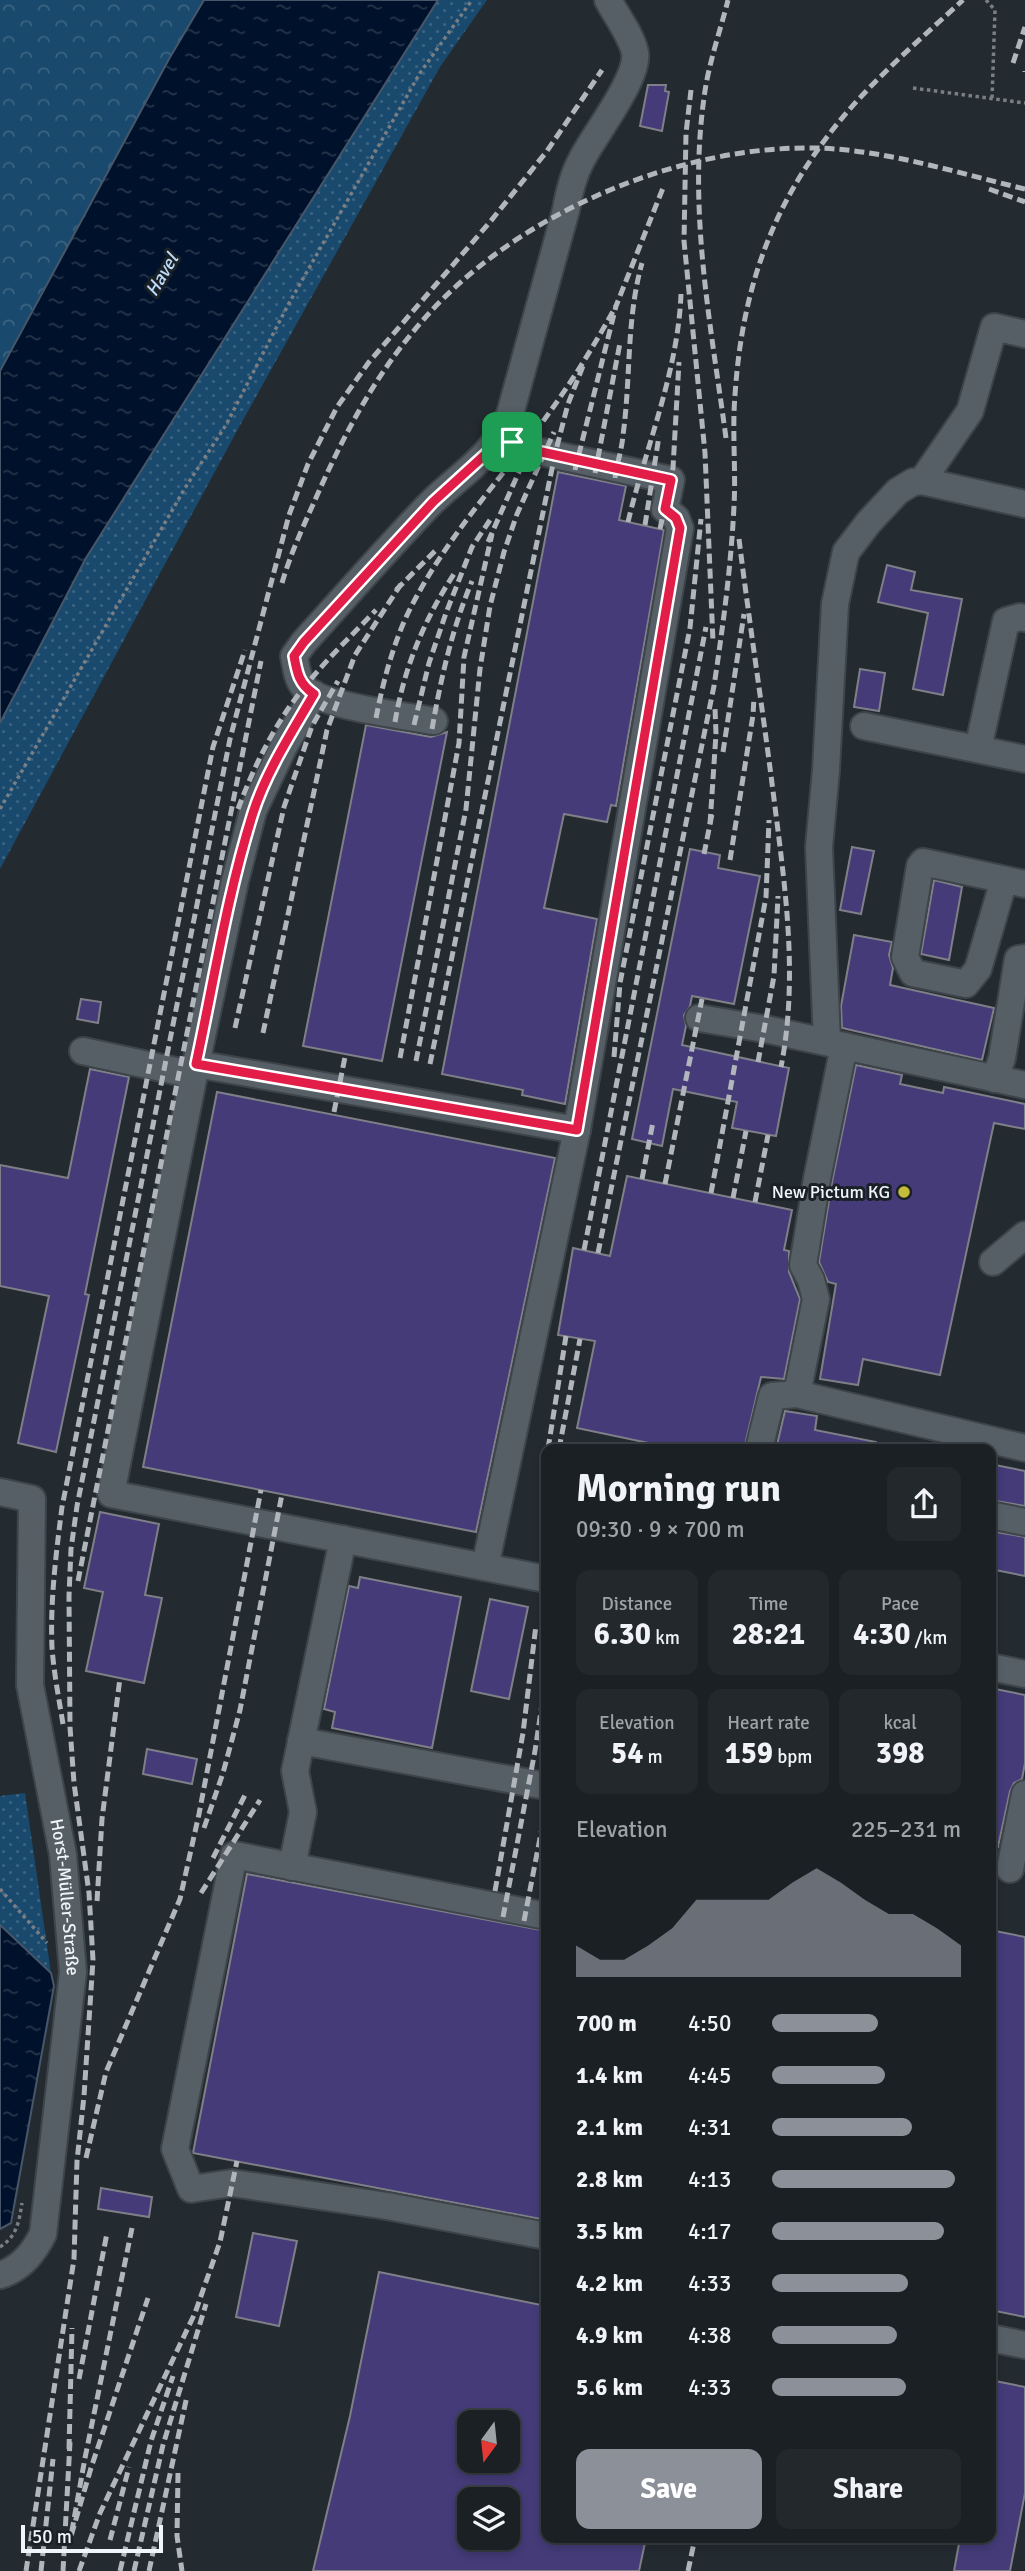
<!DOCTYPE html>
<meta charset="utf-8">
<style>
:root{--surface:#1a2024;--page:#23282c;--text:#f1f3f6;--muted:#9fa3a6;--line:#383e41;--accent:#8c9099}
body{margin:0;font-family:Signika,sans-serif;background:var(--page);color:var(--text);height:100vh;display:flex;flex-direction:column;font-size:26px;white-space:nowrap}
*{box-sizing:border-box;margin:0}
p{font-size:23px;color:var(--muted)}
.icon{flex:none;width:38px;height:38px;fill:none;stroke:currentColor;stroke-width:2;stroke-linecap:round;stroke-linejoin:round}
.map{position:relative;flex:1;overflow:hidden}
.details{position:absolute;left:541px;top:1444px;width:455px;height:1099px;display:flex;flex-direction:column;background:var(--surface);border-radius:14px;box-shadow:0 4px 10px #0003,0 0 0 2px var(--line)}
.details>*{flex:none}
.needle{width:46px;rotate:195deg}
.buttons{position:absolute;left:457px;top:2410px;display:grid;gap:14px}
.buttons a{display:grid;place-items:center;width:63px;height:63px;border-radius:14px;background:var(--surface);box-shadow:0 4px 10px #0003,0 0 0 2px var(--line);font-size:35px}
.scale{position:absolute;left:21px;bottom:18px;width:142px;box-sizing:border-box;padding-left:7px;border:4px solid #f0f5f9;border-top:0;font-size:19px;line-height:24px;white-space:nowrap;color:#f0f5f9;-webkit-text-stroke:5px #1a2126;paint-order:stroke}
.pin{position:absolute;display:grid;place-items:center;width:60px;height:60px;color:#fff;margin:-30px;border-radius:14px;box-shadow:0 4px 10px #0006}
.round{display:grid;place-items:center;flex:none;width:74px;height:74px;border-radius:14px;background:var(--page)}
.summary{display:flex;align-items:center;justify-content:space-between;height:119px;padding:0 35px}
h1{font-size:38px;font-weight:800;line-height:52px}
.figures{display:grid;grid-template-columns:repeat(3,1fr);gap:10px;height:119px;padding:7px 35px}
.figures div{display:grid;align-content:center;border-radius:14px;background:var(--page);text-align:center}
.figures b{font-size:30px;font-weight:800}
.figures small{font-size:19px;font-weight:400}
.figures p{font-size:19px}
.chart{height:196px;padding:14px 35px}
.chart p{display:flex;justify-content:space-between}
.chart svg{width:100%;height:126px;margin-top:7px;fill:var(--accent);opacity:.7}
.button{display:flex;gap:14px;margin-top:auto;padding:14px 35px}
.button a{flex:1;height:80px;border-radius:14px;background:var(--accent);color:#fff;font-size:28px;font-weight:800;line-height:80px;text-align:center}
.button a+a{background:var(--page);color:var(--text)}
ul{padding:0 35px;list-style:none;font-size:23px}
li{display:grid;grid-template-columns:112px 84px 1fr;align-items:center;height:52px}
li i{height:18px;border-radius:9px;background:var(--accent)}
.map>svg:first-child{display:block}
.grass{fill:url(#grass-dots)}
.park{fill:url(#park-crowns)}
.water{fill:url(#water-ripples);stroke:#485669;stroke-width:2}
.building{fill:#443b78;stroke:#7f7f88;stroke-width:2;fill-rule:evenodd}
.lines{fill:none;stroke-linecap:round;stroke-linejoin:round}
.minor-casing{stroke:#3e454a;stroke-width:30}
.path{stroke:#797f84;stroke-width:3.5;stroke-dasharray:3.5 3.5;stroke-linecap:butt}
.minor{stroke:#575f66;stroke-width:26}
.rail{stroke:#b0b6bb;stroke-width:5;stroke-dasharray:10 5;stroke-linecap:butt}
.route-casing{stroke:#fff;stroke-width:14}
.route{stroke:#e11d48;stroke-width:9}
.poi-dot{fill:#c6bc3c;stroke:#1a2126;stroke-width:2.5}
.labels{text-anchor:middle;dominant-baseline:central;stroke-width:6;stroke-linejoin:round;paint-order:stroke}
.poi-label{font-size:18px;fill:#f0f5f9;stroke:#1a2126;text-anchor:end}
.street-label{font-size:18px;fill:#f0f5f9;stroke:#1a2126}
.water-label{font-size:19px;font-style:italic;fill:#bddaf8;stroke:#1a2126}
</style>
<div class="map">
<svg width="1025" height="2571" viewBox="0 0 1025 2571">
<defs>
<pattern id="grass-dots" width="8" height="8" patternUnits="userSpaceOnUse" patternTransform="scale(1.75)"><rect width="8" height="8" fill="#19496c"/><path d="M2 2h.1M6 6h.1" fill="none" stroke="#3b6482" stroke-width="1.8" stroke-linecap="round"/></pattern>
<pattern id="park-crowns" width="20" height="18" patternUnits="userSpaceOnUse" patternTransform="scale(1.75)"><rect width="20" height="18" fill="#19496c"/><path d="M2 6a3 3 0 1 1 6 0M12 15a3 3 0 1 1 6 0" fill="none" stroke="#3b6482"/></pattern>
<pattern id="water-ripples" width="26" height="14" patternUnits="userSpaceOnUse" patternTransform="scale(1.75)"><rect width="26" height="14" fill="#00122b"/><path d="M2 4q2-2 4 0t4 0M15 11q2-2 4 0t4 0" fill="none" stroke="#26354a"/></pattern>
</defs>
<rect width="100%" height="100%" fill="#232a30"/>
<!-- grass -->
<g class="grass">
<path d="M438 0H487L440 67 238 429 0 869V723L86 558Z"/>
<path d="M25 1793 51 1973 0 1925V1796Z"/>
</g>
<!-- park -->
<path class="park" d="M0 0H232L0 408Z"/>
<!-- water -->
<g class="water">
<path d="M204 0H438L86 558 0 723V371L169 59Z"/>
<path d="M0 1925 51 1973 54 1986 11 2223 0 2229Z"/>
</g>
<!-- building -->
<g class="building">
<path d="M648 85H666L665 91 669 92 662 131 640 126Z"/>
<path d="M558 472 626 486 619 520 664 530 616 806 611 805 607 822 564 814 544 908 597 919 565 1104 522 1095 523 1090 442 1074Z"/>
<path d="M887 565 915 572 911 590 962 599 943 695 913 689 928 613 878 602Z"/>
<path d="M860 669 885 673 879 711 854 707Z"/>
<path d="M366 725 431 737 447 732 382 1061 303 1046Z"/>
<path d="M852 847 874 851 861 914 840 910Z"/>
<path d="M690 849 720 855 718 868 760 876 734 1004 692 996 690 1006 684 1015 686 1026 682 1045 789 1068 776 1136 732 1128 737 1102 673 1089 662 1146 632 1139Z"/>
<path d="M934 880 962 887 949 960 921 954Z"/>
<path d="M854 935 892 942 889 955 893 968 890 985 994 1008 982 1060 842 1028 841 1006Z"/>
<path d="M81 999 101 1002 98 1023 77 1019Z"/>
<path d="M856 1065 902 1075 900 1084 943 1093 944 1087 1025 1104V1129L994 1123 940 1375 863 1359 858 1385 820 1379 836 1284 828 1282 819 1262 832 1182Z"/>
<path d="M90 1069 129 1077 85 1294 89 1295 56 1452 18 1443 49 1296 0 1286V1165L68 1178Z"/>
<path d="M217 1092 555 1158 476 1532 143 1467Z"/>
<path d="M627 1176 792 1210 784 1250 789 1251V1272L800 1299 784 1379 761 1377 744 1449H677L577 1428 595 1341 558 1335 573 1248 610 1256Z"/>
<path d="M785 1411 817 1416 815 1430 876 1442V1449H776Z"/>
<path d="M990 1464 1025 1471V1506L990 1500Z"/>
<path d="M100 1512 159 1524 145 1595 162 1598 144 1683 86 1671 103 1592 84 1588Z"/>
<path d="M990 1531 1025 1537V1576L990 1569Z"/>
<path d="M360 1577 461 1597 432 1748 332 1728 335 1712 324 1709 349 1586 358 1588Z"/>
<path d="M490 1599 528 1607 509 1699 471 1691Z"/>
<path d="M990 1688 1025 1695V1763L1022 1779 1014 1783 1010 1791 998 1847 990 1846V1761L995 1737 990 1736Z"/>
<path d="M147 1749 197 1759 192 1784 143 1774Z"/>
<path d="M247 1874 546 1931V2220L193 2153Z"/>
<path d="M990 1930 1025 1937V2317L990 2310Z"/>
<path d="M101 2188 152 2197 149 2217 98 2209Z"/>
<path d="M253 2233 297 2241 279 2326 236 2317Z"/>
<path d="M379 2272 546 2306V2538H646L639 2571H313L350 2416ZM469 2422H508V2460H469ZM469 2499H508V2538H469Z"/>
<path d="M990 2380 1025 2387V2493L1010 2571H954L960 2538H990Z"/>
</g>
<g class="lines">
<defs>
<g id="minor">
<path d="M922 481 970 411 994 327 1025 334"/>
<path d="M314 694 284 746 253 811 235 881 196 1064 111 1494 546 1579"/>
<path d="M434 721C407 716 319 706 304 687 297 679 296 666 294 656L304 642C346 596 388 547 432 502 464 471 493 457 510 414L566 210C569 192 573 175 582 159 594 135 639 78 635 53 632 36 616 15 608 0"/>
<path d="M864 726 1025 759"/>
<path d="M978 749 1006 621 1020 617 1025 618"/>
<path d="M1004 880 978 969 966 984 913 973 905 957 920 866 923 862 1025 884"/>
<path d="M699 1018 765 1029 1025 1085"/>
<path d="M827 1042 819 847 826 770 835 604 846 552 869 522 898 491 913 482 922 481 1025 504"/>
<path d="M83 1051 194 1075"/>
<path d="M196 1064 577 1130 680 528 676 518 665 509 671 480 523 448 502 435"/>
<path d="M995 1079 1002 1058 1018 959 1025 958"/>
<path d="M993 1262 1025 1235"/>
<path d="M797 1394 1025 1448"/>
<path d="M759 1449 772 1396 797 1394 816 1299 811 1280 803 1265 817 1179 844 1046"/>
<path id="s1" d="M0 1492 32 1499 30 1685 63 1855 73 1972 43 2234C34 2252 21 2269 0 2275"/>
<path d="M990 1515 1025 1522"/>
<path d="M485 1567 577 1130"/>
<path d="M990 1667 1025 1674"/>
<path d="M301 1741 546 1786"/>
<path d="M292 1867 303 1812 295 1771 343 1539"/>
<path d="M1010 1869 1025 1794"/>
<path d="M546 1916 234 1855 175 2149 191 2189 232 2183 387 2206 546 2236"/>
<path d="M990 2338 1025 2345"/>
</g>
</defs>
<!-- minor casing -->
<use href="#minor" class="minor-casing"/>
<!-- path -->
<g class="path">
<path d="M986 0 995 10 992 99"/>
<path d="M913 88 1025 103"/>
<path d="M0 809 185 488 226 425 288 305 420 73 472 0"/>
<path d="M0 1889 47 1943"/>
<path d="M0 2247C17 2236 19 2222 22 2203"/>
</g>
<!-- minor -->
<use href="#minor" class="minor"/>
<!-- rail -->
<g class="rail">
<path d="M1013 63 1025 27"/>
<path d="M1025 72V71"/>
<path d="M691 90 686 133 684 241 705 453 713 642"/>
<path d="M989 189 1025 202"/>
<path d="M726 438C711 326 688 211 704 98 708 65 720 32 728 0"/>
<path d="M575 470 616 306 663 188"/>
<path d="M595 473 620 343"/>
<path d="M615 478C617 463 622 449 623 435 631 378 626 320 642 263"/>
<path d="M628 522C646 446 678 372 681 294"/>
<path d="M645 525 659 436"/>
<path d="M660 529 673 468 679 362"/>
<path d="M739 539C750 628 764 718 775 807 786 894 798 980 781 1067"/>
<path d="M488 542 529 449"/>
<path d="M282 583C290 555 303 527 315 500 344 434 376 373 424 319 516 214 678 145 817 148 887 150 957 173 1025 189"/>
<path d="M396 590 438 548"/>
<path d="M376 718C383 682 393 644 409 611 439 551 481 501 522 449 559 402 588 357 616 306"/>
<path d="M395 722C404 668 424 620 454 574"/>
<path d="M414 725 429 663 446 613 472 547 490 520"/>
<path d="M432 729C441 678 452 629 472 581"/>
<path d="M723 752 744 614"/>
<path d="M238 809C254 766 276 721 306 685 327 659 352 635 376 610"/>
<path d="M710 824 716 734 715 708"/>
<path d="M704 854 712 814"/>
<path d="M730 860 753 715 754 697"/>
<path d="M235 1028 284 807 312 726 338 681"/>
<path d="M263 1033 327 730 355 655 401 584"/>
<path d="M614 1057 620 983 690 628 701 519"/>
<path d="M400 1058 459 743 464 657 492 534"/>
<path d="M416 1061 466 809 480 669 490 606 504 552 517 514 554 432"/>
<path d="M758 1062 774 976 778 896"/>
<path d="M430 1064 555 454 568 404 583 366"/>
<path d="M334 1112 345 1057"/>
<path d="M642 1179 653 1122"/>
<path d="M665 1184 702 999"/>
<path d="M711 1193 766 897 769 820"/>
<path d="M733 1198 746 1131"/>
<path d="M755 1202 768 1135"/>
<path d="M584 1250 706 627"/>
<path d="M598 1253 714 686C723 626 731 567 734 506 736 469 732 432 735 395 741 303 765 223 819 148 859 91 912 47 963 0"/>
<path d="M548 1449 566 1336"/>
<path d="M559 1449 580 1339"/>
<path d="M78 1581 261 661"/>
<path d="M63 1724C59 1699 54 1674 52 1648 50 1601 56 1554 62 1507L213 747 245 650"/>
<path d="M204 1828 223 1773 240 1710 282 1494"/>
<path d="M213 1858 245 1795"/>
<path d="M495 1891 523 1733 536 1625"/>
<path d="M201 1893 260 1800"/>
<path d="M97 1901 102 1819 120 1678"/>
<path d="M503 1917 535 1751 544 1691 546 1579 544 1535 546 1467"/>
<path d="M524 1921 546 1807"/>
<path d="M86 2158 106 2072 180 1899 199 1814 261 1490"/>
<path d="M132 2228 85 2458 71 2536 91 2468 148 2298"/>
<path d="M79 2379 107 2233"/>
<path d="M69 2449 72 2328"/>
<path d="M178 2473 177 2536 182 2571"/>
<path d="M110 2540 129 2467"/>
<path d="M26 2571 74 2259 77 2161 84 2096 93 1960 89 1893 74 1783 70 1727 69 1596 71 1549 77 1506 230 739 289 515 308 464 337 407 369 362 490 222 547 151 602 70"/>
<path d="M41 2571 53 2459"/>
<path d="M63 2571 70 2442"/>
<path d="M79 2571 100 2513 195 2313 220 2242 237 2161"/>
<path d="M120 2571 151 2441 173 2376"/>
<path d="M134 2571 163 2445 206 2304"/>
<path d="M149 2571 187 2396"/>
<path d="M688 2571 695 2538"/>
</g>
</g>
<g class="lines">
<defs>
<path id="route" d="M502 435 523 448 671 480 665 509 676 518 680 528 577 1130 196 1064C214 981 227 895 253 813 266 772 292 732 314 694 299 684 297 673 294 656L304 642 433 502 489 451Z"/>
</defs>
<!-- route casing -->
<use href="#route" class="route-casing"/>
<!-- route -->
<use href="#route" class="route"/>
</g>
<!-- markers -->
<circle class="poi-dot" cx="904" cy="1192" r="7"/>
<g class="labels">
<!-- poi labels -->
<g class="poi-label">
<text x="890" y="1192">New Pictum KG</text>
</g>
<!-- street labels -->
<g class="street-label">
<text stroke="none"><textPath href="#s1" startOffset="434">Horst-Müller-Straße</textPath></text>
</g>
<!-- water labels -->
<g class="water-label">
<text transform="translate(162 275) rotate(-59)">Havel</text>
</g>
</g>
</svg>
<div class="buttons">
<a><svg class="needle" viewBox="-14 -14 28 28"><path d="M0-13l5 13h-10z" fill="#e53935"/><path d="M0 13l5-13h-10z" fill="#9fa3a6"/></svg></a>
<a><svg class="icon" aria-label="layers" viewBox="0 0 24 24"><path d="M12 4l9 5-9 5-9-5zM3 14l9 5 9-5"/></svg></a>
</div>
<div class="scale">50 m</div>
<div class="pin" style="left:512px;top:442px;background:#1e9e55"><svg class="icon" aria-label="arrive" viewBox="0 0 24 24"><path d="M6 21V4h12l-3 4 3 4H6"/></svg></div>
<section class="details">
<div class="summary"><div><h1>Morning run</h1><p>09:30 · 9 × 700 m</p></div><a class="round"><svg class="icon" aria-label="share" viewBox="0 0 24 24"><path d="M12 15V3M7 8l5-5 5 5M5 13v7h14v-7"/></svg></a></div>
<div class="figures">
<div><p>Distance</p><b>6.30<small> km</small></b></div>
<div><p>Time</p><b>28:21</b></div>
<div><p>Pace</p><b>4:30<small> /km</small></b></div>
</div>
<div class="figures">
<div><p>Elevation</p><b>54<small> m</small></b></div>
<div><p>Heart rate</p><b>159<small> bpm</small></b></div>
<div><p>kcal</p><b>398</b></div>
</div>
<div class="chart"><p><span>Elevation</span>225–231 m</p>
<svg viewBox="0 0 160 44" preserveAspectRatio="none"><path d="M0 44V33L10 38L20 38L30 33L40 27L50 17L60 17L70 17L80 17L90 11L100 6L110 11L120 17L130 22L140 22L150 27L160 33V44z"/></svg>
</div>
<ul>
<li><b>700 m</b>4:50<i style="width:56%"></i></li>
<li><b>1.4 km</b>4:45<i style="width:60%"></i></li>
<li><b>2.1 km</b>4:31<i style="width:74%"></i></li>
<li><b>2.8 km</b>4:13<i style="width:97%"></i></li>
<li><b>3.5 km</b>4:17<i style="width:91%"></i></li>
<li><b>4.2 km</b>4:33<i style="width:72%"></i></li>
<li><b>4.9 km</b>4:38<i style="width:66%"></i></li>
<li><b>5.6 km</b>4:33<i style="width:71%"></i></li>
</ul>
<div class="button"><a>Save</a><a>Share</a></div>
</section>
</div>
